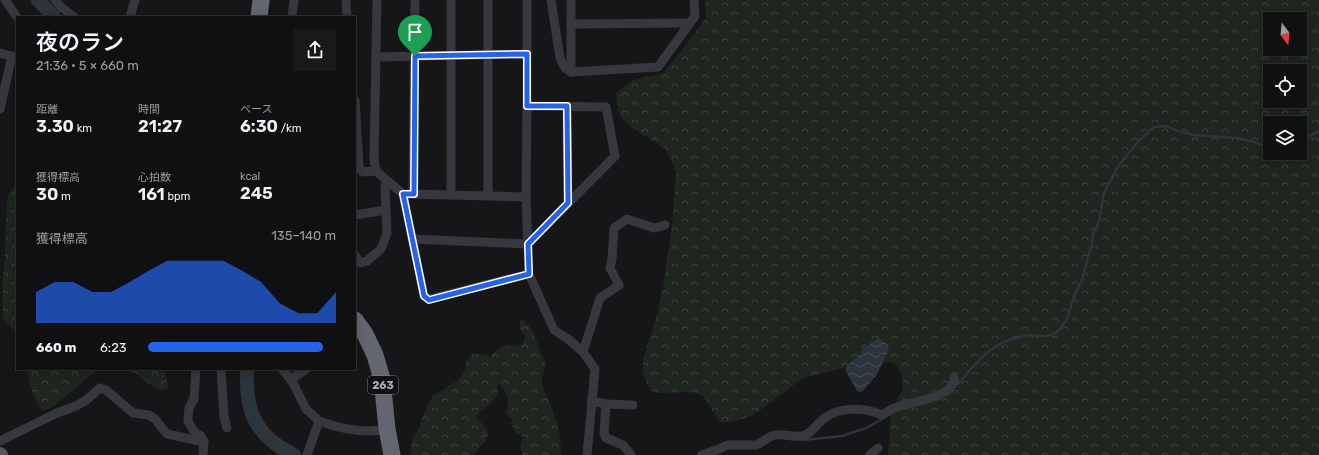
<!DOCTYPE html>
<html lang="ja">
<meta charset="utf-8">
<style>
:root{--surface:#101012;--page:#19191b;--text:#f1f3f6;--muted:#9c9d9f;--line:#303032;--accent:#2563eb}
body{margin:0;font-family:Rubik,"Noto Sans JP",sans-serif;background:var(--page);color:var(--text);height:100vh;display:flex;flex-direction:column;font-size:15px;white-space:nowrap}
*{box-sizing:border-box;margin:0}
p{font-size:13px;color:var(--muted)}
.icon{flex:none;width:22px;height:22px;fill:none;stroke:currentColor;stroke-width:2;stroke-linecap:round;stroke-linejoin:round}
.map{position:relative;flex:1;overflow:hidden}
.sheet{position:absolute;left:16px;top:16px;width:340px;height:354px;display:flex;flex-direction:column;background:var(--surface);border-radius:0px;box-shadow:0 2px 10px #0003,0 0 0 1px var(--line)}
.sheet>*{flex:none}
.needle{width:26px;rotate:164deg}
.fabs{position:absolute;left:1263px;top:12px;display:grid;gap:8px}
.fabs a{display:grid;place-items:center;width:44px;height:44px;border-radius:0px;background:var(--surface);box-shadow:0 2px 10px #0003,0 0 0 1px var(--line);font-size:20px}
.pin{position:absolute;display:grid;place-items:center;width:34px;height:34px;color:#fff;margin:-41px -17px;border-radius:50% 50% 50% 0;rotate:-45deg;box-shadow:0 0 4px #0007}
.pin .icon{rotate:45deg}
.round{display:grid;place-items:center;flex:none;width:42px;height:42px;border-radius:0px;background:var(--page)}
.headline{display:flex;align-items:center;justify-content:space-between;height:68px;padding:0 20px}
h1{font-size:22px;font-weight:600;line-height:30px}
.figures{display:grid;grid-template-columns:repeat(3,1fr);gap:6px;height:68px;padding:4px 20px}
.figures div{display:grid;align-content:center}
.figures b{font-size:17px;font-weight:600}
.figures small{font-size:11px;font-weight:400}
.figures p{font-size:11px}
.chart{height:112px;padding:8px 20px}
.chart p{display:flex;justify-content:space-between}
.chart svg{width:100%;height:72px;margin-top:4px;fill:var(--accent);opacity:.7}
ul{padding:0 20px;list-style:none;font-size:13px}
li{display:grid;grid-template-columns:64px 48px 1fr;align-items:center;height:30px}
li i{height:10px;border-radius:5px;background:var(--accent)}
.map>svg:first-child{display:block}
.forest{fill:url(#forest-crowns);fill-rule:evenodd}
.water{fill:url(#water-waves)}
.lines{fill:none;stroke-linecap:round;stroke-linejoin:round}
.stream{stroke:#2c353c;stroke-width:2.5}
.river{stroke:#2c353c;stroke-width:14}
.street{stroke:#37383d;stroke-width:9}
.primary{stroke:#53555c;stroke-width:14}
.highway{stroke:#63666e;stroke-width:17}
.route-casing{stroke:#fff;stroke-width:8}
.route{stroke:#2563eb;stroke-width:5}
.labels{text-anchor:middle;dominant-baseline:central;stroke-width:4;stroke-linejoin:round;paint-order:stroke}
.shield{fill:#111113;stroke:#7b7e86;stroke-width:1}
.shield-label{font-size:11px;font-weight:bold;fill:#a8adb8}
</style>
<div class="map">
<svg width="1319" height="455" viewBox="0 0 1319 455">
<defs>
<pattern id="forest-crowns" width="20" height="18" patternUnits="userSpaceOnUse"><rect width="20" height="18" fill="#1e261f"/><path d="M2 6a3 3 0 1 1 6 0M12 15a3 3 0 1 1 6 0" fill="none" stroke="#3c433d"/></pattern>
<pattern id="water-waves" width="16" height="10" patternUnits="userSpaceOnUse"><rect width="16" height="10" fill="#2c353c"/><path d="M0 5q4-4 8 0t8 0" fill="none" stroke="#485056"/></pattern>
</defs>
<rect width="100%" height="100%" fill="#161618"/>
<!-- forest -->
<g class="forest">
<path d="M705 0H1319V455H888L891 411 902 391 903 382 900 371 896 365 890 362 856 365 803 378 756 413 743 419 730 422H722L718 420 706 400 698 393 688 392 659 393 653 392 648 386 643 373V360L657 314 663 287 672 225 676 173 672 161 664 148 628 125C618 116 617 105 616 93L633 80 664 73 706 18ZM1270 19H1300V49H1270ZM1270 71H1300V101H1270ZM1270 123H1300V153H1270Z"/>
<path d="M17 182V334L3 319V278L5 258 6 221 8 195Z"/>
<path d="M523 320C537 332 535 339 541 354 542 357 545 360 545 363 546 370 540 377 542 384 551 407 562 429 561 455H523L520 447 523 437 515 432 511 423 513 420 506 413C509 398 510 396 499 384L497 389 498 394 488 406 481 411 476 416C479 421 482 423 485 427 494 438 479 446 474 455H411L412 439 420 426 423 415 433 395 445 389 449 385 457 382 465 370 466 361 473 354H485L491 357C497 344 512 345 523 344L525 337 520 329V321Z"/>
<path d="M27 369H102L94 372 53 407 42 411C34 397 28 385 27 369Z"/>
<path d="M121 369H165L168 388 160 390 149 384 136 373Z"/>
</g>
<!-- water -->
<path class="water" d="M879 338 888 345 889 350 876 376 862 392 857 391 845 370C849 360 860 359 863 348Z"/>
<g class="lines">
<!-- stream -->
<g class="stream">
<path d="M1300 141 1319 131"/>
<path d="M1059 330 1067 319 1075 294 1082 280 1092 243 1093 234 1099 222 1104 193 1119 165 1137 143 1154 127 1166 126 1178 131 1194 135 1237 138 1250 141 1270 147"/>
<path d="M958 384C979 360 992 341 1025 336 1039 333 1044 341 1058 331"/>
<path d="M803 440 842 436 866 428 884 418"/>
</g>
<!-- river -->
<g class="river">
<path d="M38 0 54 17"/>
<path d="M247 369C246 398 249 423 273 442 279 447 287 451 294 455"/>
</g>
<!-- street -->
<g class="street">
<path d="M5 0 17 17"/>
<path d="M55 0 61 7 74 17"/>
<path d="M346 0 347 17"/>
<path d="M377 0 374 159 376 171 403 194 424 296 429 299 529 274"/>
<path d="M488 0V196"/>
<path d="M527 0V106L526 197 529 274 554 330 568 339 583 352 595 369 587 455"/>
<path d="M551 0 560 58 565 68 571 72 658 67 695 16 694 0"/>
<path d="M130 17 135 0"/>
<path d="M292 17 294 0"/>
<path d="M571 24 690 23"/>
<path d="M0 53 12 56 0 109"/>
<path d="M376 57 527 54"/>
<path d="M571 72V0"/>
<path d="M355 100 359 166 362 172 376 171"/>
<path d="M567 107 568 203"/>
<path d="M408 194 526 197"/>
<path d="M413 194 415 0"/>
<path d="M451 194V0"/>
<path d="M355 215 386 210"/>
<path d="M412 239 528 244 615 156 606 107 527 106"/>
<path d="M355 255 360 263 367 261 381 249 387 233 385 186 389 182"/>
<path d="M583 352 600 298 619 285 610 268 612 259 614 228 627 219 654 228 665 225"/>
<path d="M196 369 194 399 189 408 188 421 195 433 201 436 204 442"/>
<path d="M221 369 224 416 227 428"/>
<path d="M282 369 293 383 306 409 319 421"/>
<path d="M291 380 306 369"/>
<path d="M591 401 606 404 604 433 606 438 623 445 631 455"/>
<path d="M606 404 633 405"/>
<path d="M0 441 57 413 76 406 85 401 100 388 106 390 133 413 149 415 155 419 167 434 204 442 203 455"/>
<path d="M307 455 319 421C341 429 364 434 387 429"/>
<path d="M702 455 719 449 727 445H756C762 443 766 438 772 436 782 432 792 438 802 436 809 436 816 425 821 421 837 406 863 407 882 415L894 408 938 396 948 390 955 381 954 378"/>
<path d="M870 455 878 448"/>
</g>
<!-- primary -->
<path class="primary" d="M0 454 1 455"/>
<!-- highway -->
<g class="highway">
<path d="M259 17 261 0"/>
<path d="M355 320 365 334 375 355 382 379 387 429 392 455"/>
</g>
</g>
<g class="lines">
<defs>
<path id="route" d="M527 54V106H567L568 203 528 244 529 274 429 300 424 296 403 194H414L415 56Z"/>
</defs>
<!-- route casing -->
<use href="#route" class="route-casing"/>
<!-- route -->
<use href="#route" class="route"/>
</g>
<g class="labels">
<!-- shield labels -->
<rect class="shield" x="368" y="376" width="30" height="18" rx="3"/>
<g class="shield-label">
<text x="383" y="385">263</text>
</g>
</g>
</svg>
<div class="fabs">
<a><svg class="needle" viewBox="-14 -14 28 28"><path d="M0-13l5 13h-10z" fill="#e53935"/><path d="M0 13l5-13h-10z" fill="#9c9d9f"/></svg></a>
<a><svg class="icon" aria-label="locate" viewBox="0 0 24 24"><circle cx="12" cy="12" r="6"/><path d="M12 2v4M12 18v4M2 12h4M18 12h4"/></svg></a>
<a><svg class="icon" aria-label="layers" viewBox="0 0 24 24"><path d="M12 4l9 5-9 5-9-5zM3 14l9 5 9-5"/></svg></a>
</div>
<div class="pin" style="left:415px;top:56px;background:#1e9e55"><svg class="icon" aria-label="arrive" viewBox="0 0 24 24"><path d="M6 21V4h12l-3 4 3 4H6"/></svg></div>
<section class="sheet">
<div class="headline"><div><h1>夜のラン</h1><p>21:36 · 5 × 660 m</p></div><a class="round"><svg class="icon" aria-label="share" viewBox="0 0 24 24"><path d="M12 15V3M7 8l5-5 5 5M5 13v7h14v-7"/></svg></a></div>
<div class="figures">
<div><p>距離</p><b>3.30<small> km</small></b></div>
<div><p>時間</p><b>21:27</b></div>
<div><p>ペース</p><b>6:30<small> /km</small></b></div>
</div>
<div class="figures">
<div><p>獲得標高</p><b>30<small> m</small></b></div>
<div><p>心拍数</p><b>161<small> bpm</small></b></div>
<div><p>kcal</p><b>245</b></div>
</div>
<div class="chart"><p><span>獲得標高</span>135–140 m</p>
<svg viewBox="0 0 160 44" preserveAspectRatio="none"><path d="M0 44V25L10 19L20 19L30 25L40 25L50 19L60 12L70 6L80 6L90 6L100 6L110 12L120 19L130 32L140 38L150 38L160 25V44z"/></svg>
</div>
<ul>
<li><b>660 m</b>6:23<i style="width:93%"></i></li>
</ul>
</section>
</div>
